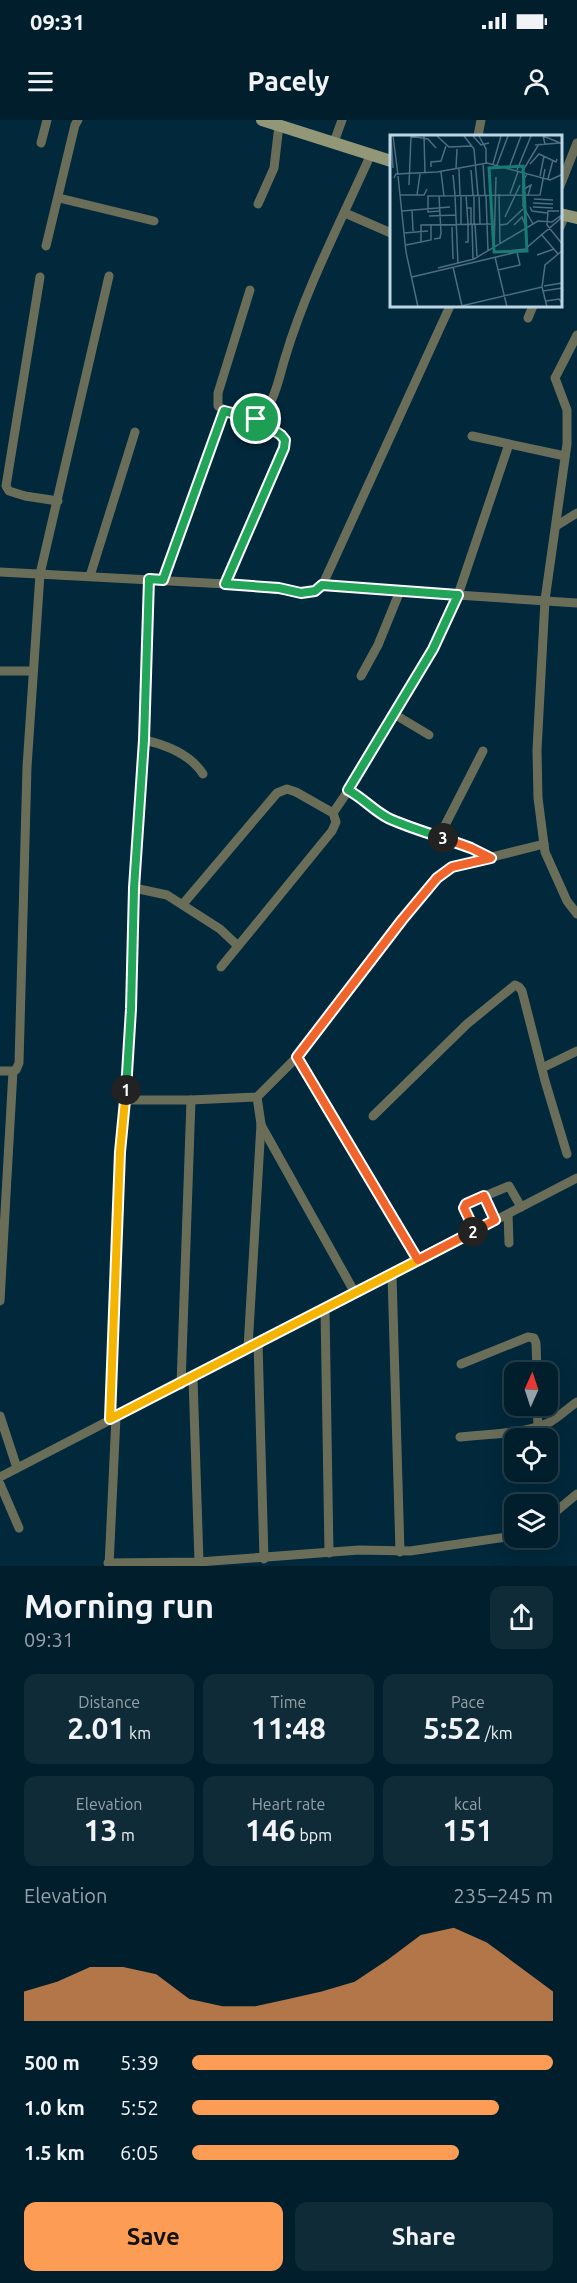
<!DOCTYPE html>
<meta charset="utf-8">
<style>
:root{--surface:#011e2c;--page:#0f2b38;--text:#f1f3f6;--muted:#96a2a9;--line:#233c48;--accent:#fd9c55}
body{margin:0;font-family:Ubuntu,sans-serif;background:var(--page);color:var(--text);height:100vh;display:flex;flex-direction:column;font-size:22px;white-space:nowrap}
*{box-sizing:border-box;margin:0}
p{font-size:20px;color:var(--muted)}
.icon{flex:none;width:33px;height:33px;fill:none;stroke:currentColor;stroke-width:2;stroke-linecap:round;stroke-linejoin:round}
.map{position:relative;height:1446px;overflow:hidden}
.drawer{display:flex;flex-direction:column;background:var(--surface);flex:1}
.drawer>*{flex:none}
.needle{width:39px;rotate:3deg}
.fabs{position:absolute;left:504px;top:1242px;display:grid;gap:12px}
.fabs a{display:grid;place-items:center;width:54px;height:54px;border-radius:12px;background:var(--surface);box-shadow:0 6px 24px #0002,0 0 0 2px var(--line);font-size:30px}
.pin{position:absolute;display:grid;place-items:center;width:51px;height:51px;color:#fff;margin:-26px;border:3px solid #fff;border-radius:50%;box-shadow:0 2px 6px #0007}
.km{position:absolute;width:30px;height:30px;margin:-15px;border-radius:50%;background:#222;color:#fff;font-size:16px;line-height:30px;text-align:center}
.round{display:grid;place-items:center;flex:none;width:63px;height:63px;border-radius:12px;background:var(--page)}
.head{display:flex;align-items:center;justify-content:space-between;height:102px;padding:0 24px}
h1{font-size:33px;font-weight:700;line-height:45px}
.metrics{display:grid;grid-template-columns:repeat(3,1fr);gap:9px;height:102px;padding:6px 24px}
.metrics div{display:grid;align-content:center;border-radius:12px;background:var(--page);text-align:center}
.metrics b{font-size:30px;font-weight:700}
.metrics small{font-size:16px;font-weight:400}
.metrics p{font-size:16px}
.chart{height:168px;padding:12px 24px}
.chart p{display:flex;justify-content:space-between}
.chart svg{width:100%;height:108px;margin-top:6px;fill:var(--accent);opacity:.7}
.action{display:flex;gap:12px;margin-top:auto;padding:12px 24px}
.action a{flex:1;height:69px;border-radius:12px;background:var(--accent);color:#111;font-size:24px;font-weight:700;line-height:69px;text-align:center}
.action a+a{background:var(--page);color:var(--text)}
ul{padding:0 24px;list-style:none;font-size:20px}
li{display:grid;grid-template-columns:96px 72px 1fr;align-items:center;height:45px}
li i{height:15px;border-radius:8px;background:var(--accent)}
.status{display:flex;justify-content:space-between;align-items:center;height:42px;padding:0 30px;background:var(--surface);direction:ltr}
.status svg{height:16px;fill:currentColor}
header{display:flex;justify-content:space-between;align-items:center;height:78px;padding:0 24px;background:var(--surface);font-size:27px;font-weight:700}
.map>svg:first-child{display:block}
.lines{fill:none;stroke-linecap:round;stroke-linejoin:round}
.minor{stroke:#6a6e59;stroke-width:9}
.secondary{stroke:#929777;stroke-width:12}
.split-1-casing{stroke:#fff;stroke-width:12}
.split-2-casing{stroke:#fff;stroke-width:12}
.split-3-casing{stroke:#fff;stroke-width:12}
.split-4-casing{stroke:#fff;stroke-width:12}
.split-1{stroke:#22a559;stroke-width:8}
.split-2{stroke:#f5b400;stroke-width:8}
.split-3{stroke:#f0652b;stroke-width:8}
.split-4{stroke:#22a559;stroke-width:8}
.inset-road{fill:none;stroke:#4c6e7f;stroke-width:1.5}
.view{fill:#187b74;fill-opacity:0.15;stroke:#187b74;stroke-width:3}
.inset-edge{fill:none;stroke:#bdd6e5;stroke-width:3}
</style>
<div class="status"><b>09:31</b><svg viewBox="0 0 49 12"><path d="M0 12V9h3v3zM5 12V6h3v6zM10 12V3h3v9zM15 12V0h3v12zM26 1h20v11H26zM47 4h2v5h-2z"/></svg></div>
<header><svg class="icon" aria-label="menu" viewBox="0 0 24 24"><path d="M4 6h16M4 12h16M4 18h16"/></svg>Pacely<svg class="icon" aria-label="person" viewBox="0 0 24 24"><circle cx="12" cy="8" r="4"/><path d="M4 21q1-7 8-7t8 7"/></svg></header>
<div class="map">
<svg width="577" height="1446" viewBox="0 0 577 1446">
<rect width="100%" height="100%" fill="#01283b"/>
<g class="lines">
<!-- minor -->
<g class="minor">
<path d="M478 16 481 0"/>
<path d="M334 22 342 0"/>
<path d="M41 23 47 0"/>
<path d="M560 66 577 23"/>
<path d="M59 78 154 101"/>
<path d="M258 84 274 48 279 5"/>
<path d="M345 93 391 113"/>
<path d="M560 107 565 95"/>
<path d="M46 126 75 5 78 0"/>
<path d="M40 157 6 366 9 371 25 376 58 381"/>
<path d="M528 198 533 186"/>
<path d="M577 215 555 258 567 290V324L545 480 537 630 538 678 545 732 567 781 577 794"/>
<path d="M256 299C274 289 279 257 285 238 306 168 341 101 371 34"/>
<path d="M472 316 565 336"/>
<path d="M556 406 577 393"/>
<path d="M0 452 245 465C260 467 304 475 314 471 316 470 320 467 322 466L577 483"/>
<path d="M90 456 135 312"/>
<path d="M163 460 224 291"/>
<path d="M225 464 283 328 285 320C266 295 237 301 218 286V273L250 170"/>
<path d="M322 466 450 186"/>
<path d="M0 551H33"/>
<path d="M361 556 378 525 400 471"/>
<path d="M394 594 429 615"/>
<path d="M144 620C167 625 190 634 203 654"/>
<path d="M348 670 390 698 471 728 491 738"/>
<path d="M333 693 352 665 433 529 458 475 509 324"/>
<path d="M439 717 483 631"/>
<path d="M134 768 167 775 220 809 238 826"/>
<path d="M183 784 277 673 287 669 296 672 333 693 336 702 332 711 221 847"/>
<path d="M297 937 418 1140"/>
<path d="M542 948 577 931"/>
<path d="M0 951H13"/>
<path d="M124 980H191L257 977 297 937 402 800 437 758 452 747 544 724"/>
<path d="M373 996 467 904 515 865 519 867 522 871 545 961 567 1034"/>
<path d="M261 1005 355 1173"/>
<path d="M484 1076 495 1100"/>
<path d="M508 1094 509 1123"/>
<path d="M475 1111 464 1091 466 1084 509 1066 521 1087"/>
<path d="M392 1155 400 1432"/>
<path d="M0 1181 13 951 16 950 19 943 27 647 40 454 109 156"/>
<path d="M325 1189 329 1433"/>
<path d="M258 1222 264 1439"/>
<path d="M248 1228 261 1004 257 977"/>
<path d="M461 1244 528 1217 534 1218 536 1223 537 1252"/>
<path d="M193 1258 199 1442"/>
<path d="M181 1265 191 980"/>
<path d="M537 1286 538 1306"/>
<path d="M0 1296 17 1348"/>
<path d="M110 1299 120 1032 131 889 134 768 144 620 149 459"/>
<path d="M460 1317C487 1314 526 1314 550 1302 559 1297 568 1288 577 1282"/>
<path d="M0 1357 577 1058"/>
<path d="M0 1364 19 1408"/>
<path d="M548 1398 577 1374"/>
<path d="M108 1443 199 1442 359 1430 410 1431 514 1416"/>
<path d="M109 1446 116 1297"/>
</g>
<!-- secondary -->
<g class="secondary">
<path d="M262 0 391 41"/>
<path d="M560 94 577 98"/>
</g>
</g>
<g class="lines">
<defs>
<path id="split-1" d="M126 970 131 889 134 768 144 620 149 459 163 460 224 291 256 299"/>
<path id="split-2" d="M126 970 120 1032 110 1299 473 1112"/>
<path id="split-3" d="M443 718 471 728 491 738 452 747 437 758 402 800 297 937 418 1140 495 1100 484 1076 466 1084 464 1088 475 1111 473 1112"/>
<path id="split-4" d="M256 299 281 315 285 320 284 328 225 464 279 468 301 473 315 471 322 465 458 475 433 529 348 670C363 678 373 690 388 698 405 706 425 712 443 718"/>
</defs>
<!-- split-1 casing -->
<use href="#split-1" class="split-1-casing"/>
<!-- split-2 casing -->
<use href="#split-2" class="split-2-casing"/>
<!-- split-3 casing -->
<use href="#split-3" class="split-3-casing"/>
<!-- split-4 casing -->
<use href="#split-4" class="split-4-casing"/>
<!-- split-1 -->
<use href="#split-1" class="split-1"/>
<!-- split-2 -->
<use href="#split-2" class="split-2"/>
<!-- split-3 -->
<use href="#split-3" class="split-3"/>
<!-- split-4 -->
<use href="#split-4" class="split-4"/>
</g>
<!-- overview -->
<g transform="translate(390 15)">
<rect width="172" height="172" fill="#01283b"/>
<path class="inset-road" d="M1 1 3 33M3 1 8 40M20 1 38 4 46 13M34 1 35 38M47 1 59 12 82 11M74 1 84 14 88 60M83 1 91 10 99 8M89 1 96 14V28M155 9 153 1 173 9M145 10 170 8M93 28 95 60M103 29 111 1M140 29 149 19 166 27 167 24M107 30 118 1M41 32V27L51 26 56 11M66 33 67 14M119 33 131 1M69 34 70 60M81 35 83 60M127 35 141 1M51 37 54 61M132 37 149 9M137 39 133 46V71L143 89M63 40 65 60M8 41 16 117 28 172M150 41 154 21M4 43 6 39 47 37 97 28 160 45 173 39M158 44 163 25M19 50 21 1M134 54 141 50 138 60M109 59 110 109M120 59 128 37M10 60H34L37 54M27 60 30 39M65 60 68 129M71 60V89M76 60 78 89M84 60V89M89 60 90 89M96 60 98 116M144 64 163 65M143 68 163 69M140 72 142 76 157 78M143 72 163 73M77 73H81V89M22 75 23 96M12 76 60 72M49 76 38 77V61L150 60 155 34M169 76H158L157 90 173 110M39 81 66 80M115 82 130 50M82 89 83 124M85 89 87 121M110 90 117 89 133 74M124 90 132 82 136 92M62 92 63 124M14 98 38 96M151 99 168 119M44 104 50 103 51 98 49 61M31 107V90L103 89M75 107H78V89M16 110 41 105V90M104 112 106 42M110 117 135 114 170 84 171 80M147 120 164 114M105 122 117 172M63 132 72 171M48 133 84 124 148 86 162 87 173 79M22 142 127 117 130 130 108 135M154 151 172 148M153 156 172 153 173 156M156 166 169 164 172 168M67 172 152 152M157 172 152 152 155 130 173 115"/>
<path class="view" d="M133 31 137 116 104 117 99 33Z"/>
<rect width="172" height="172" class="inset-edge"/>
</g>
</svg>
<div class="fabs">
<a><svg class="needle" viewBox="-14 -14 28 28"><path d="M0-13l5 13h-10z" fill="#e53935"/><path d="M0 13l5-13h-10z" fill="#96a2a9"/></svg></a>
<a><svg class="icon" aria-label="locate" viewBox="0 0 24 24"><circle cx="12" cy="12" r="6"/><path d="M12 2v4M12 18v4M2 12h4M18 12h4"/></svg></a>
<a><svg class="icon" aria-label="layers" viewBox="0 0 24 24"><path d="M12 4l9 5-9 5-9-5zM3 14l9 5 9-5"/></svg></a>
</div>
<div class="pin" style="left:256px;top:299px;background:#1e9e55"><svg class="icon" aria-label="arrive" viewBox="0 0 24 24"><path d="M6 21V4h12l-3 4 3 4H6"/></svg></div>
<b class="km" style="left:126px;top:970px">1</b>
<b class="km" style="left:473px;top:1112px">2</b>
<b class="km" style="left:443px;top:718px">3</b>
</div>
<section class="drawer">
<div class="head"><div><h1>Morning run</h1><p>09:31</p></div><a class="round"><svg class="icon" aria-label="share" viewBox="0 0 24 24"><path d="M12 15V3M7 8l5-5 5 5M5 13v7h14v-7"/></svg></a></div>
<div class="metrics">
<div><p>Distance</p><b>2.01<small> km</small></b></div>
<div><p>Time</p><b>11:48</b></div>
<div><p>Pace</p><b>5:52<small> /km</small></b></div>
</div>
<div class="metrics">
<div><p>Elevation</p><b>13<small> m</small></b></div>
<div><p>Heart rate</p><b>146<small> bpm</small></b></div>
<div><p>kcal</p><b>151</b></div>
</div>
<div class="chart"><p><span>Elevation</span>235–245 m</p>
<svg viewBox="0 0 160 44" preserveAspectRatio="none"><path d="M0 44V32L10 28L20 22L30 22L40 25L50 35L60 38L70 38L80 35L90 32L100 28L110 19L120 9L130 6L140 12L150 22L160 32V44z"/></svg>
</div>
<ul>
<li><b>500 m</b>5:39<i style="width:100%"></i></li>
<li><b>1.0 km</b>5:52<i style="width:85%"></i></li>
<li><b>1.5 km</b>6:05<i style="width:74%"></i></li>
</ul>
<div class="action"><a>Save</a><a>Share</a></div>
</section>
